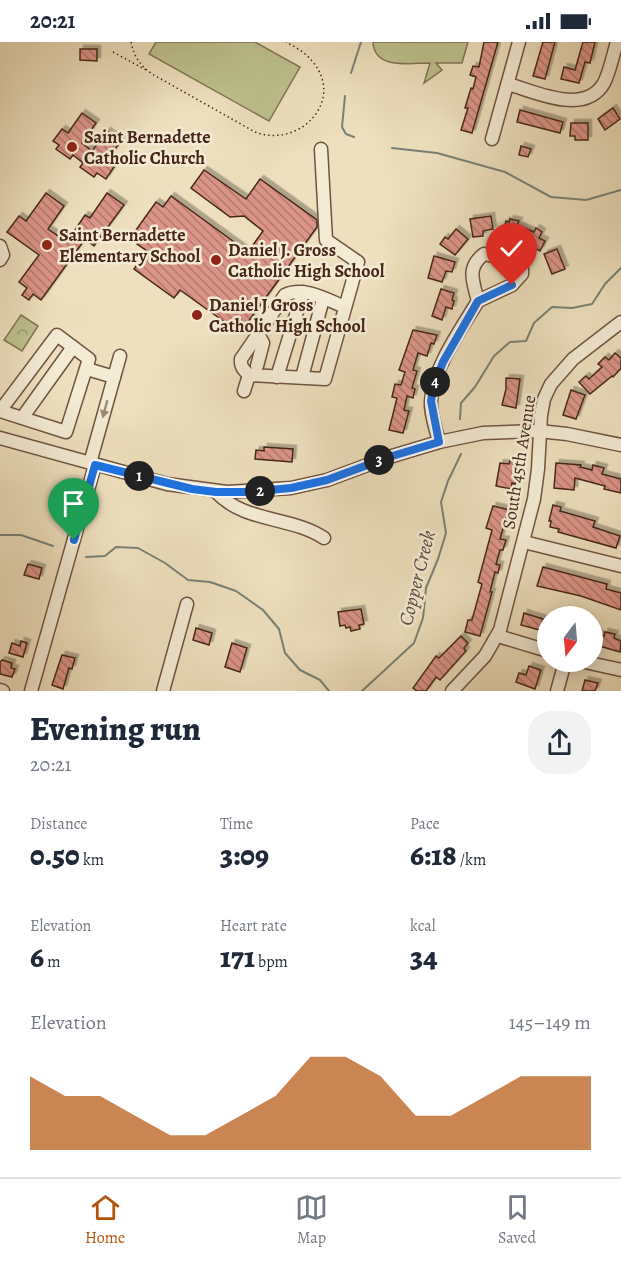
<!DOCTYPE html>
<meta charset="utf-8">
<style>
:root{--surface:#fff;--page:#f2f2f3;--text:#1f2937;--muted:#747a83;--line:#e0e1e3;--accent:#b45309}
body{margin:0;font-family:Alegreya,serif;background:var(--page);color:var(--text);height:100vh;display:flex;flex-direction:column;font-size:22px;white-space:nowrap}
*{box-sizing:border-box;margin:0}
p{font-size:20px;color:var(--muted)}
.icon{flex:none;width:33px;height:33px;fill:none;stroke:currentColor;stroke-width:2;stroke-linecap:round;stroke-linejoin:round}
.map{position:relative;height:649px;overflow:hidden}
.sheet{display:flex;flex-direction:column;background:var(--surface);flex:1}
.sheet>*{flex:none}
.needle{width:39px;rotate:196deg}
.tools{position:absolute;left:537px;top:564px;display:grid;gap:12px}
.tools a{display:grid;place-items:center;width:66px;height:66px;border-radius:50%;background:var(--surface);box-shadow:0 3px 15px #0003;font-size:30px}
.pin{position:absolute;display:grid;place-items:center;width:51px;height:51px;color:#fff;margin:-62px -26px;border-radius:50% 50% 50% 0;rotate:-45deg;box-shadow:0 0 6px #0007}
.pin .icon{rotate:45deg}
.km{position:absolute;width:30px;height:30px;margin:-15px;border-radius:50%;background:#222;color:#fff;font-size:16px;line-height:30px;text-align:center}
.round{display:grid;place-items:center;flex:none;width:63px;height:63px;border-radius:24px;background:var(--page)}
.head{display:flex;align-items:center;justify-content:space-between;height:102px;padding:0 30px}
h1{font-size:33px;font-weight:800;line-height:45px}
.stats{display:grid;grid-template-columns:repeat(3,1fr);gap:9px;height:102px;padding:6px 30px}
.stats div{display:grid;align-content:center}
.stats b{font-size:30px;font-weight:800}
.stats small{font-size:16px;font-weight:400}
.stats p{font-size:16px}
.chart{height:168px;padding:12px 30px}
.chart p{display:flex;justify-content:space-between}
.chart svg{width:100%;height:108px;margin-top:6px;fill:var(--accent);opacity:.7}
.status{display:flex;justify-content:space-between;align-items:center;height:42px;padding:0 30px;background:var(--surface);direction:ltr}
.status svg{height:16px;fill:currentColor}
.tabs{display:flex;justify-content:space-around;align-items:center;height:84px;border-top:2px solid var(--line);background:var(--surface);font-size:16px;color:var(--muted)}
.tabs a{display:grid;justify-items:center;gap:3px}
.tabs .active{color:var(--accent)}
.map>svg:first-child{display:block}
.forest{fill:url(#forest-crowns);stroke:#827454;stroke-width:1.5}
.pitch{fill:#bdc18e;stroke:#827454;stroke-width:1.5}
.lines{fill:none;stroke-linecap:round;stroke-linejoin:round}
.stream{stroke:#788175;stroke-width:2}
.building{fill:url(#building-back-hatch);stroke:#462619;stroke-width:1.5;filter:url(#shadow)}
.minor-casing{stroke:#705442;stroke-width:15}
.path{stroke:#462619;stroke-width:1.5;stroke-dasharray:1.5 3;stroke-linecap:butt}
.minor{stroke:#f4ebd5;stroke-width:12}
.oneway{fill:#9d8877}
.route-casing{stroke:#fff;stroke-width:12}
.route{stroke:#1a73e8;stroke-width:8}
.poi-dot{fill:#8f2418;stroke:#f4ebd5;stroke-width:2}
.labels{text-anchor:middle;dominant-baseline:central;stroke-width:5;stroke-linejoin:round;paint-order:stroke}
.poi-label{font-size:18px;font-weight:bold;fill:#462619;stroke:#f4ebd5;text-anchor:start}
.street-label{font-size:18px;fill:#462619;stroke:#f4ebd5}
.water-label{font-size:20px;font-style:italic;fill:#5b4c40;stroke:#f4ebd5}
</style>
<div class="status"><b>20:21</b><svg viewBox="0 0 49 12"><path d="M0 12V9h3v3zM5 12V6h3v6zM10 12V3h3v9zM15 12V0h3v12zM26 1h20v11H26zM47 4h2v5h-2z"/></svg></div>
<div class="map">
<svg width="621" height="649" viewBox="0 0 621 649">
<defs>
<pattern id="forest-crowns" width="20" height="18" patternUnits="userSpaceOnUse" patternTransform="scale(1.5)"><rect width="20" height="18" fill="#bdc18e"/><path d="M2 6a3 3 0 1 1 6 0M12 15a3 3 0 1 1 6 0" fill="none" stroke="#9b9d73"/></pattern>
<pattern id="building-back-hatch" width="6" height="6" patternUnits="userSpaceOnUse" patternTransform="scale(1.5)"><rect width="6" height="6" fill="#db9588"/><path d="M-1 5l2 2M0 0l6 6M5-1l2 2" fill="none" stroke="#b3796e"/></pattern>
<filter id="shadow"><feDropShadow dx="3.5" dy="-3.5" stdDeviation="0" flood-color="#0004"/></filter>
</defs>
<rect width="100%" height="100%" fill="#eee0be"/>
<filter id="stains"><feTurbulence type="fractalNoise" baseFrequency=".00333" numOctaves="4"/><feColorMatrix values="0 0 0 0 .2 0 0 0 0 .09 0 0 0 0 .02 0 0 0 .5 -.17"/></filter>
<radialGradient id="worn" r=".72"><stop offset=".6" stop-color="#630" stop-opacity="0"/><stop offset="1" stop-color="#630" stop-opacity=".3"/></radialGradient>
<!-- forest -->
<path class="forest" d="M21 273 38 284 22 309 4 298Z"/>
<!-- pitch -->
<g class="pitch">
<path d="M156 0H255L300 25 269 79 149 12Z"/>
<path d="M373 0H468L462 21H436L442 28 424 41 430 21C411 21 374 28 373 0Z"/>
</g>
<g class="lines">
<!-- stream -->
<g class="stream">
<path d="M351 31 361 0"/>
<path d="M345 54 342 85 346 92 354 95"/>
<path d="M392 106 437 111 505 130 551 155 586 158 621 148"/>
<path d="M460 377 461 361 475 345 494 314 510 300 526 299 534 281 552 265 572 266 592 262 605 242 621 226"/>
<path d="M0 493H21L53 504"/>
<path d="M86 515 105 514 116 505 138 506 165 521 188 538 210 540 236 549 263 568 279 587 285 611 300 628 320 638 329 649"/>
<path d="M362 649 414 601 423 576 426 546 438 517 446 491 441 460 448 439 461 412"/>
</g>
</g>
<!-- building -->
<g class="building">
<path d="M484 0H498L472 91 461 88 468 66H465L471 46 473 47 476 35 470 33 473 24 479 25Z"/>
<path d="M543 0H555L545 37 533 34Z"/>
<path d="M583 0H595L590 21 585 20 579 41 561 37 564 25 575 28Z"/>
<path d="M80 7H97V19L80 18Z"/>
<path d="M613 66 620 77 605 88 598 77Z"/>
<path d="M520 68 563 80 560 91 517 80Z"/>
<path d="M82 71 96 81 82 101 92 109 107 89 121 99 106 119 114 125 106 137 97 131 94 135 80 125 83 121 73 113 70 117 56 107 59 103 53 99 62 87 68 91Z"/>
<path d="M571 81H588V98H575V94H570Z"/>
<path d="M521 104 531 107 528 115 519 113Z"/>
<path d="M204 128 246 157 260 137 317 178V185L240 291 180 248 174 256 134 227 147 209 137 202 144 193 136 188 156 160 163 165 171 154 248 210 263 189 244 174 230 175 191 146Z"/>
<path d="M46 151 64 164 48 187 67 200 85 173 90 176 107 151 124 163 94 204 85 197 41 258 33 252 29 258 22 253 27 246 19 240 39 213 7 190 19 174 26 179Z"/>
<path d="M491 174 493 187 483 189V194L473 195 470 177Z"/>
<path d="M510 177 519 179 517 183 534 190 536 186 542 190 539 196 545 199 540 209 521 198 508 195 507 198 498 195 501 187H504L506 179 509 180Z"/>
<path d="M456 187 468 197 455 213 440 202 445 195 448 197Z"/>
<path d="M557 207 565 227 552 232 544 212Z"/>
<path d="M434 214 455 220 452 230 446 229 442 240 428 236Z"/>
<path d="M441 247 454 251 452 258 454 259 452 267 446 265 442 278 432 274Z"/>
<path d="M413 288 437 293 434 302 431 301 427 314 418 311 413 328 417 329 412 346 415 347 413 356 407 354 404 368 409 369 403 391 389 388 397 356 392 355 395 342 401 343 405 330 399 328Z"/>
<path d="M615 311 621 316V326L613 335 612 334 590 352 579 340 586 334 589 337 602 325 598 322 605 315 609 318Z"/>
<path d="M506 336 520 337 516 366 502 363 506 347Z"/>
<path d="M571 348 585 353 576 377 563 373Z"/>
<path d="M264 405 293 407 292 420 255 417 256 408 264 409Z"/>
<path d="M510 419 522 421 515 442 512 441 511 447 496 444 500 421 509 422Z"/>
<path d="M556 421 581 423 580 425 592 428 593 423 604 426 602 432 621 437V451L604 447 605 444 575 436 574 448 554 446Z"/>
<path d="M553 463 561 465 560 469 595 479 593 485 620 494 616 506 558 490 559 487 550 485 551 479H549Z"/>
<path d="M493 464 514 469 511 478 506 476 500 497 506 498 503 508H500L496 522 500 523 498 531 495 530 490 550H492L480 594 465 590 468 578H472L482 542 478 540 492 488 486 486Z"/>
<path d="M28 522 42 526 39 537 24 533Z"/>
<path d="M543 525 607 542 606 547 621 551V568L581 554 537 544Z"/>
<path d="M361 567 364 582 359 583 360 587 351 589 350 585 346 586 345 583 340 584 338 570Z"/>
<path d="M524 571 543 577 540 588 521 583Z"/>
<path d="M196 586 212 591 209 603 193 598Z"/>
<path d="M592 590 604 594 605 590 615 592 614 596 621 599 620 610 592 602Z"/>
<path d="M461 594 468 601 464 606 466 609 440 638 436 635 426 649H417L413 646 436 614 439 616Z"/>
<path d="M21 599 27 601 23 615 9 611 12 601 20 604Z"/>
<path d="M232 601 247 606 240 630 225 625Z"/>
<path d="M62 613 75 616 72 627 69 626 63 647 52 643Z"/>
<path d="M2 618 12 621 11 626 15 627 12 635 0 632V620Z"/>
<path d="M529 624 541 628 535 647 516 640 519 631 526 633Z"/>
<path d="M585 638 598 641 595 649H582Z"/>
</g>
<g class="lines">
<defs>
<g id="minor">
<path d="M508 42C536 50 585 74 604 41 610 29 613 13 617 0"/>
<path d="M492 97 519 0"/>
<path d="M0 204 3 213 0 218"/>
<path d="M484 212 512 218 522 226V232L512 243 478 259C473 239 466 226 484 212Z"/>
<path d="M57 293 89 317 66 390 0 369Z"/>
<path d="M257 324 263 301 258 292"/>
<path d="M87 327 114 335"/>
<path d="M249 333C244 328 240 325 241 317L285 253C304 244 327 258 345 265"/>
<path d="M277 335 303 250"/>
<path d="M302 335 323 257"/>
<path d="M244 349 249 333 325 337 358 220 326 198 321 107"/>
<path d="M22 376 73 305"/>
<path d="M0 396 167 442 227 450 291 446 327 438 389 415 439 400 483 391 539 389 567 392 621 403"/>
<path d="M439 400C436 387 430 372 431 359 433 326 461 287 478 259"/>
<path d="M90 421 120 314"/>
<path d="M216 450C245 481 291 474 324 496"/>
<path d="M524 500 621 524"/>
<path d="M498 594 548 609"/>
<path d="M585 620 621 628"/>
<path d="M0 648 3 649"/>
<path d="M31 649 95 423"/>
<path d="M163 649 187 562"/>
<path d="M452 649 485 614 500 588 534 457 538 427 541 373 544 357 551 342 573 317 621 280"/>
<path d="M557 649 565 620"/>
</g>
</defs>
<!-- minor casing -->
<use href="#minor" class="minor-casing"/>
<!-- path -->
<g class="path">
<path d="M131 0C134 15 140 23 152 32L255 90C300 107 346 58 312 19 305 10 295 5 286 0"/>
<path d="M113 10 146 28"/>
</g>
<!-- minor -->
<use href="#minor" class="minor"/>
</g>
<!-- one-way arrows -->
<defs><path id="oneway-solid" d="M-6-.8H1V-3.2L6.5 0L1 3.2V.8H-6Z" transform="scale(1.5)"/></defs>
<use class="oneway" href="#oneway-solid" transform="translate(105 367) rotate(105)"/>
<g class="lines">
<defs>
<path id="route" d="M74 498 95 423 192 447 216 450H249L291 446 327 438 389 415 439 400 431 359 433 346 443 320 478 259 512 243"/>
</defs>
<!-- route casing -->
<use href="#route" class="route-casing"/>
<!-- route -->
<use href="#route" class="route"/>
</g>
<!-- markers -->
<g class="poi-dot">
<circle cx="72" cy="105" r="6"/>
<circle cx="47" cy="203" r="6"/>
<circle cx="216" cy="218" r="6"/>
<circle cx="197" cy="273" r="6"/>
</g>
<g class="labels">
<!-- poi labels -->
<g class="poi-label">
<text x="84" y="95">Saint Bernadette<tspan x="84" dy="21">Catholic Church</tspan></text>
<text x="59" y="193">Saint Bernadette<tspan x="59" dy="21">Elementary School</tspan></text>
<text x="228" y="208">Daniel J. Gross<tspan x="228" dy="21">Catholic High School</tspan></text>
<text x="209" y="263">Daniel J Gross<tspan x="209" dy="21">Catholic High School</tspan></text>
</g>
<!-- street labels -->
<g class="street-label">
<text transform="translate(519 420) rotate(-81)">South 45th Avenue</text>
</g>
<!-- water labels -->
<g class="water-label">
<text transform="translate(417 536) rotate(-76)">Copper Creek</text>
</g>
</g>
<rect width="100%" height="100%" filter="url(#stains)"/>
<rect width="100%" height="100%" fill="url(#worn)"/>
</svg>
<div class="tools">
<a><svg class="needle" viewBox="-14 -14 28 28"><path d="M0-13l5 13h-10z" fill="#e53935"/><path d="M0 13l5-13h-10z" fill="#747a83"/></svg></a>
</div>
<div class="pin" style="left:74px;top:498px;background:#1e9e55"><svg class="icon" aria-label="arrive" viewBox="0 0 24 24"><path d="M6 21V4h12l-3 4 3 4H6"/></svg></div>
<div class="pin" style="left:512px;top:243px;background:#d93025"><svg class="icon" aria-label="check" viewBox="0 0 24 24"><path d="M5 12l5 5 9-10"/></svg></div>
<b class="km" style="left:139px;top:434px">1</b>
<b class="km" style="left:260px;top:449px">2</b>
<b class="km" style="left:379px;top:418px">3</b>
<b class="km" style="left:435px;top:340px">4</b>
</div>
<section class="sheet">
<div class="head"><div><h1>Evening run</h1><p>20:21</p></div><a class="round"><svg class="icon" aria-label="share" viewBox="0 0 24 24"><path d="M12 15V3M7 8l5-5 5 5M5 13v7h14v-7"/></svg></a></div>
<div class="stats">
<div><p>Distance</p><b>0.50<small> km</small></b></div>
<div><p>Time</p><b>3:09</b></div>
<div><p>Pace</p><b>6:18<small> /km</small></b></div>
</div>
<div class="stats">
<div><p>Elevation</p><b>6<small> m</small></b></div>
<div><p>Heart rate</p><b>171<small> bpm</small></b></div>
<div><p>kcal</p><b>34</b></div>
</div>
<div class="chart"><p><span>Elevation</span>145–149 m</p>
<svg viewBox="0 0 160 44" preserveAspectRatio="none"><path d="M0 44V14L10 22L20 22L30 30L40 38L50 38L60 30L70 22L80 6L90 6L100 14L110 30L120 30L130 22L140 14L150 14L160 14V44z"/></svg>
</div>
</section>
<nav class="tabs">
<a class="active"><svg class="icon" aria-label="home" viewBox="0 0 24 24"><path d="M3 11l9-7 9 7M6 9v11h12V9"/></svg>Home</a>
<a><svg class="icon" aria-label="map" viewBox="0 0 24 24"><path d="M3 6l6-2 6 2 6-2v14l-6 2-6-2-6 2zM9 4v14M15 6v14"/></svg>Map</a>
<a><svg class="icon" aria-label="saved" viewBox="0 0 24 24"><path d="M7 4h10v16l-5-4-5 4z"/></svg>Saved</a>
</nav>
